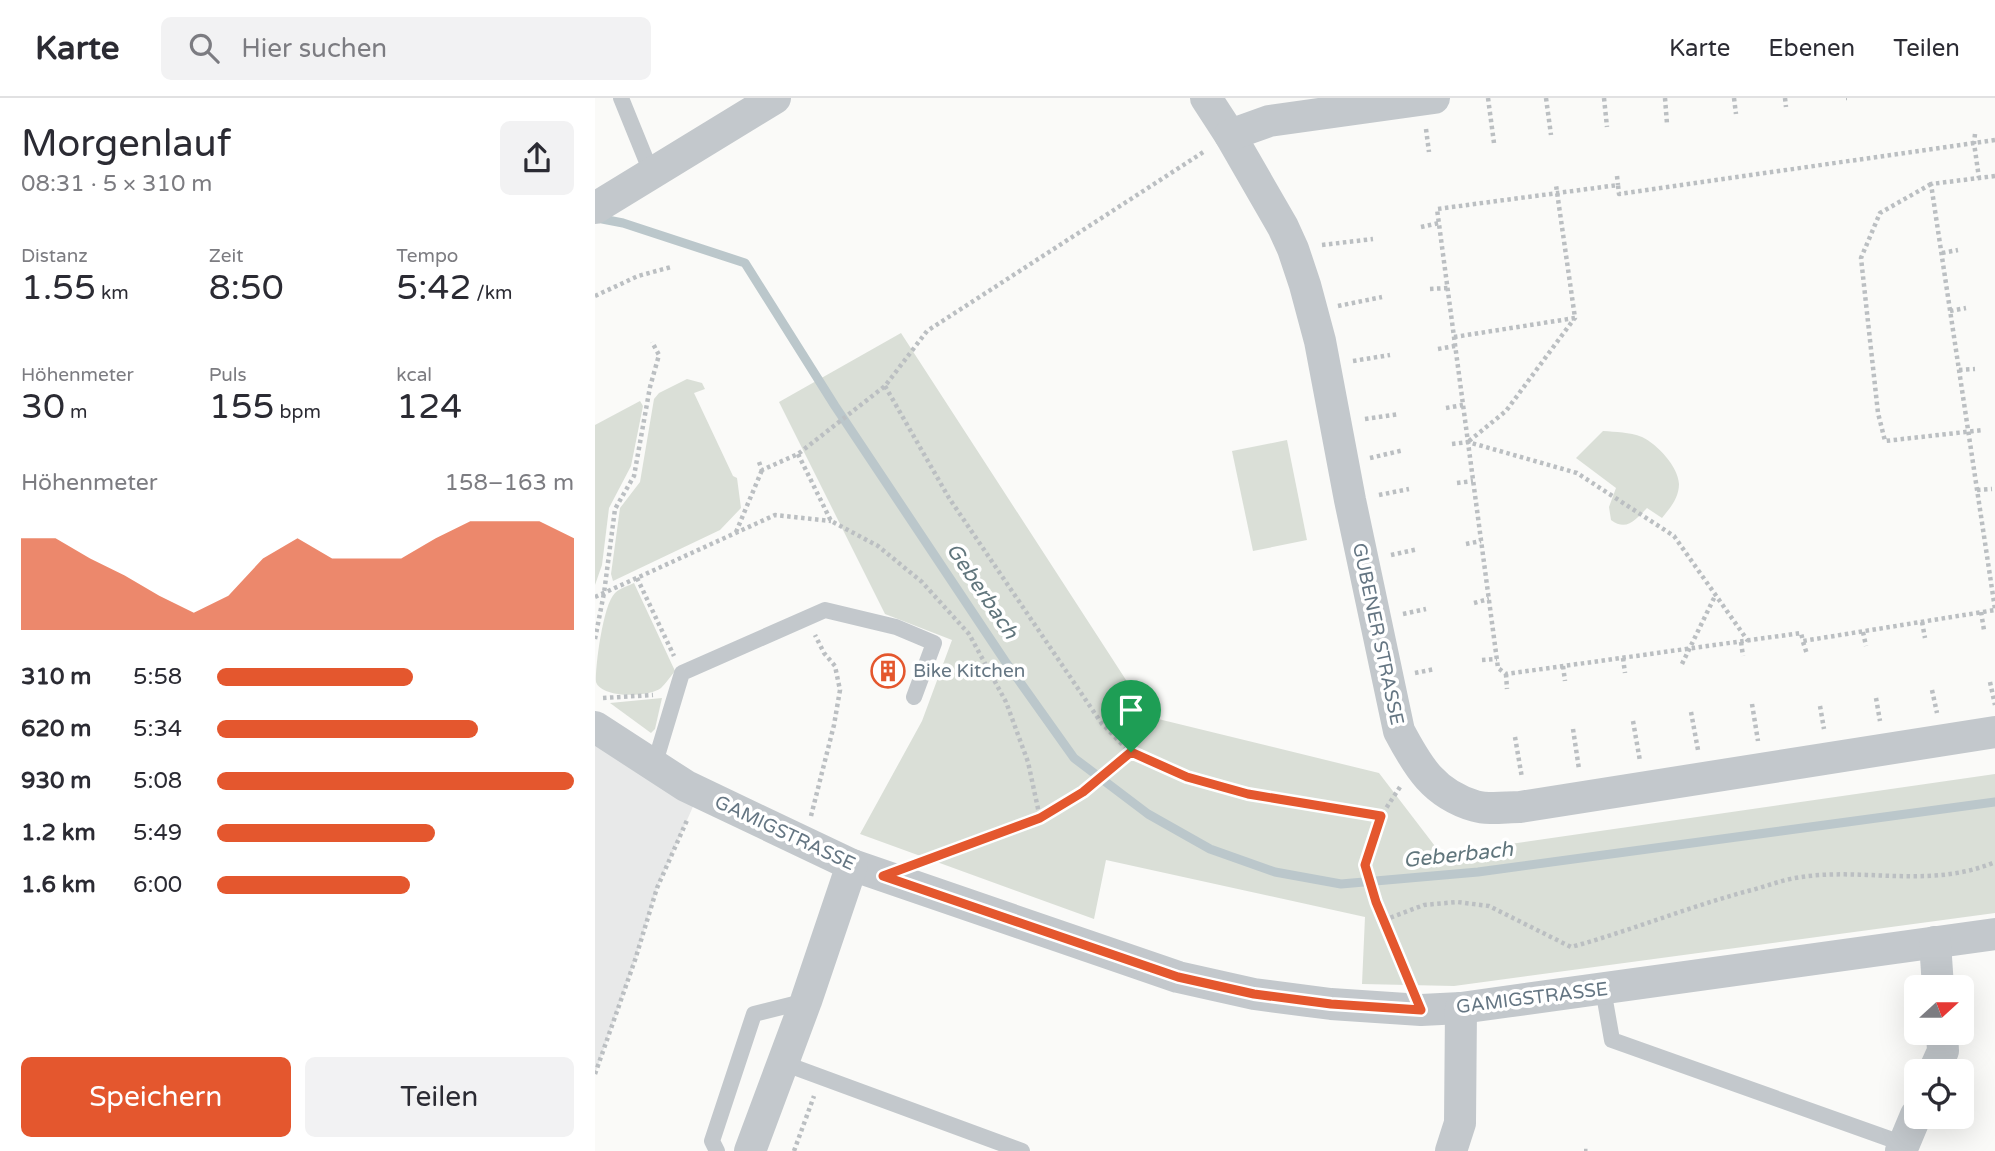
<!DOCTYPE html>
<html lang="de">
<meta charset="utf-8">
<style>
:root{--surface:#fff;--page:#f2f2f3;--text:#2b2b33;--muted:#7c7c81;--line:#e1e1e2;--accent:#e4572e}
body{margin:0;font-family:"Varela Round",sans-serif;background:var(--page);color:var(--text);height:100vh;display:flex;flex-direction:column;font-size:26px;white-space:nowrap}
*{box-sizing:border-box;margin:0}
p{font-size:23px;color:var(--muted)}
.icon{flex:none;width:38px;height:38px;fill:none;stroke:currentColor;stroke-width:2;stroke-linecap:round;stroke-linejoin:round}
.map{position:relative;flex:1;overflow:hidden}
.panel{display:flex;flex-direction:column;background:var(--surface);width:595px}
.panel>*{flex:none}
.needle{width:46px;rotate:69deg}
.buttons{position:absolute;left:1309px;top:877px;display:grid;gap:14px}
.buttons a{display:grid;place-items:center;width:70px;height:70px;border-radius:10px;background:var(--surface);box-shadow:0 7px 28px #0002;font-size:35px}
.pin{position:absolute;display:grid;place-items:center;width:60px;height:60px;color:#fff;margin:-72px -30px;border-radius:50% 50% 50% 0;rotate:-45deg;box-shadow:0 0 7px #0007}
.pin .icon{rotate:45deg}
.round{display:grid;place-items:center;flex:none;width:74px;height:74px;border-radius:10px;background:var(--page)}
.summary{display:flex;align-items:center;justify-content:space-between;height:119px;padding:0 21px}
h1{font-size:38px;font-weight:600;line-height:52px}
.metrics{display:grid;grid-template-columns:repeat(3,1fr);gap:10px;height:119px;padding:7px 21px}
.metrics div{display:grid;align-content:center}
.metrics b{font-size:35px;font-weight:600}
.metrics small{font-size:19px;font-weight:400}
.metrics p{font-size:19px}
.chart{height:196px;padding:14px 21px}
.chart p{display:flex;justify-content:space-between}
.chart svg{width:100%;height:126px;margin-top:7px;fill:var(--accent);opacity:.7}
.primary-button{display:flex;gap:14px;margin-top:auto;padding:14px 21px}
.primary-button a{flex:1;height:80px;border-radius:10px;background:var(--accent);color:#fff;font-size:28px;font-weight:600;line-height:80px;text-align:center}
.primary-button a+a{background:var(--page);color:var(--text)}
ul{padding:0 21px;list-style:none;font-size:23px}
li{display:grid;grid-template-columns:112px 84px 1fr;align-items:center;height:52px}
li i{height:18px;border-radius:9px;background:var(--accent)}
header{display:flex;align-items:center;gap:42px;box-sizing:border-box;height:98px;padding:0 35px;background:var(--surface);border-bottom:2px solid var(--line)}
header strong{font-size:33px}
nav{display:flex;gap:38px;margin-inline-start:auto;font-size:24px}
.search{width:490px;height:63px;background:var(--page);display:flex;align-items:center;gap:18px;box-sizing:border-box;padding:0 24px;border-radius:10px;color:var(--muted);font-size:26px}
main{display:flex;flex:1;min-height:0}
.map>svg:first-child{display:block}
.built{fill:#e8e9e9}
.green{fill:#dadfd7}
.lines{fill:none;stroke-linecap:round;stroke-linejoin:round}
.stream{stroke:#bbc7cb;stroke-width:9}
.path{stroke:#bbbfc2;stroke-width:4.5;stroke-dasharray:3.5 3.5;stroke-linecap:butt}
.service{stroke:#c3c8cc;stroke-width:16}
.minor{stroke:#c3c8cc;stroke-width:32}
.route-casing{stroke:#fff;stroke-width:14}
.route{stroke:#e4572e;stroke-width:9}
.labels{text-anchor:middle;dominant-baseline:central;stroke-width:7;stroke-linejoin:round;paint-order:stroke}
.street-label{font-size:19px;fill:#657683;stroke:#fff}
.poi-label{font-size:19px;fill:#657683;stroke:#fff;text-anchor:start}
.water-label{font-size:21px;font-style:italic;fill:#60757c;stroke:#fff}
</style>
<header>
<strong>Karte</strong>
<div class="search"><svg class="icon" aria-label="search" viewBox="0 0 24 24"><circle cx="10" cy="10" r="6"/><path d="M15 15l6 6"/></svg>Hier suchen</div>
<nav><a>Karte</a><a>Ebenen</a><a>Teilen</a></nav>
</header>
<main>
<section class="panel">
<div class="summary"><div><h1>Morgenlauf</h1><p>08:31 · 5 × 310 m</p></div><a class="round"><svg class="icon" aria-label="share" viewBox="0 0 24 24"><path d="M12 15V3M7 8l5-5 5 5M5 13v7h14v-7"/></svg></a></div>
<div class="metrics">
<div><p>Distanz</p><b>1.55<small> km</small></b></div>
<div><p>Zeit</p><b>8:50</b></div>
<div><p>Tempo</p><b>5:42<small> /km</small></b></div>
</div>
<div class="metrics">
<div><p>Höhenmeter</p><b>30<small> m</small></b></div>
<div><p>Puls</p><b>155<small> bpm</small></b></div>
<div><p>kcal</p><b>124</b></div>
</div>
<div class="chart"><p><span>Höhenmeter</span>158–163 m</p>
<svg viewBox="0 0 160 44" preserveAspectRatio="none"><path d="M0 44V12L10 12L20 19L30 25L40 32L50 38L60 32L70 19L80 12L90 19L100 19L110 19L120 12L130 6L140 6L150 6L160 12V44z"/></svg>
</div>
<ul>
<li><b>310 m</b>5:58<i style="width:55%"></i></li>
<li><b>620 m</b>5:34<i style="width:73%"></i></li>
<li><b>930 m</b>5:08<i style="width:100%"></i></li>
<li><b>1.2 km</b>5:49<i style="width:61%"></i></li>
<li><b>1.6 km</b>6:00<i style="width:54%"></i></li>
</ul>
<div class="primary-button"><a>Speichern</a><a>Teilen</a></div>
</section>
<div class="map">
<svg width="1400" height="1053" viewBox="0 0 1400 1053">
<rect width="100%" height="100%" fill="#fafaf8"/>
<!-- built -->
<path class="built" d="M0 629 104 695 62 790 40 862 0 976Z"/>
<!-- green -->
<g class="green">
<path d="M306 235 555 619 784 675 846 756 1400 676V815L859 888 767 886 770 819 511 762 499 821 265 736 327 623 357 542 290 516 184 304Z"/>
<path d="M92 281 107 285 110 291 99 295 138 378 142 380 146 410 125 432 18 483 16 476 25 410 45 384 59 301 64 295Z"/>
<path d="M45 303 48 308 36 368 14 410 7 467 0 487V327Z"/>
<path d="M1008 333C1021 334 1034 334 1047 339 1062 346 1083 368 1084 386 1084 400 1075 410 1067 420L1052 410C1041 421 1032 434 1016 422L1014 409 1021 390 981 360Z"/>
<path d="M692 342 712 442 658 453 637 353Z"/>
<path d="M39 485 80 573C76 578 71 585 66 590 55 599 7 601 1 584 0 570 8 506 20 495 25 490 33 488 39 485Z"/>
<path d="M67 600 60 631 56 635 15 605Z"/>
</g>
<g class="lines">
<!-- stream -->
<path class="stream" d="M2 120 28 125 150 165 240 308 410 563 479 660 553 716 615 751 680 774 746 786 883 774 1400 704"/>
<!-- path -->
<g class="path">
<path d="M893 0 899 45"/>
<path d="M951 0 956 37"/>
<path d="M1009 0 1012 29"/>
<path d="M1070 0 1072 26"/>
<path d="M1139 0 1141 16"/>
<path d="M1190 0 1191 9"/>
<path d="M1251 0H1252"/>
<path d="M831 31 834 54"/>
<path d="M1380 36 1379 45 1384 80"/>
<path d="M1400 42 1024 96 1023 87 842 111 903 570 911 576 1206 535 1208 543 1400 512"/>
<path d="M1022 78 1023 87"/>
<path d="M1400 78 1336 86 1400 511"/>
<path d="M1336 86 1285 115 1266 160 1283 315 1290 343 1388 332"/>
<path d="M826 129 844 125"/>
<path d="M727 147 778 141"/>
<path d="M1347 155 1363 152"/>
<path d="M835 191 853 190"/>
<path d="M0 198 43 178 76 169"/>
<path d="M743 208 787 199"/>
<path d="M1355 213 1371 210"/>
<path d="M859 239 980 220 961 87"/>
<path d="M843 251 860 248"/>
<path d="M758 263 795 257"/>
<path d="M1364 272 1380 271"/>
<path d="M290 288 354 400 507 626C517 635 527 648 538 655 613 697 703 704 786 718"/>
<path d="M851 310 868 307"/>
<path d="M770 321 804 316"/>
<path d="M874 343 911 313 979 221"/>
<path d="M857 346 873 344 982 375 1079 438 1153 543"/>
<path d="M203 356 236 423 283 448 327 484 374 536 411 604 433 664 445 720"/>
<path d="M775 360 809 352"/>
<path d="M164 364 167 372 203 356 290 288 332 233 610 53"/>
<path d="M862 385 878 383"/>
<path d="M1382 392 1397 391"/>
<path d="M784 397 814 391"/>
<path d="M141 434 167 372"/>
<path d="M871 446 886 443"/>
<path d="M796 457 823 451"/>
<path d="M42 480 79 558"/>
<path d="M0 499 180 417 236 423"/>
<path d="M879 505 894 501"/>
<path d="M1386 514 1389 532"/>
<path d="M808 516 831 511"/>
<path d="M1327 524 1330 540"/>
<path d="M1268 534 1271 548"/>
<path d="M0 541 9 495 20 411 39 378 55 289 64 257 57 244"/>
<path d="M1146 544 1148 558"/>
<path d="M1208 544 1212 556"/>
<path d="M1028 560 1030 575"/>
<path d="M887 562 902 561"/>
<path d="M1087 566 1120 498"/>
<path d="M968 568 970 583"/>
<path d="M820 575 840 571"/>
<path d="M911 576 912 591"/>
<path d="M1395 584 1400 607"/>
<path d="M1337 592 1342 615"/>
<path d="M8 600 58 597"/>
<path d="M1281 600 1285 623"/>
<path d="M1157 606 1163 643"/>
<path d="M1225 608 1229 631"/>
<path d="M1096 614 1103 652"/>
<path d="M1038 623 1045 663"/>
<path d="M978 631 984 671"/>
<path d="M920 639 927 680"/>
<path d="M805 689 786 718 770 767 781 804 813 881"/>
<path d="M216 718 239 627 245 592 240 568 229 555 220 537"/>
<path d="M332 761 445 720 488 694 536 654"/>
<path d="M789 822 829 807 862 804 894 808 976 849C1035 833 1093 809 1153 793 1169 789 1184 783 1200 780 1267 768 1334 792 1400 764"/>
<path d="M0 976 40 862 62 790 93 720"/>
<path d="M199 1053 219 998"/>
<path d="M989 1053H994"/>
</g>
<!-- service -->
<g class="service">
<path d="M26 0 56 74"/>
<path d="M59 668 87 575 230 512 301 529 339 545 319 599"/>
<path d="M1008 891 1017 942 1309 1046"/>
<path d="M188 965 427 1053"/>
<path d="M122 1053 117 1043 159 916 211 903"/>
</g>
<!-- minor -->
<g class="minor">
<path d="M611 0 635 37 688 129 698 151 710 187 725 243 755 402 804 633C823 669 839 696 880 708 893 712 911 709 925 709L1400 634"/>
<path d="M635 37 674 23 839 0"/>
<path d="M0 110 180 0"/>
<path d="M0 629 91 688 257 767 583 879 659 896 736 906 826 912 866 910 1400 836"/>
<path d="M1340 844 1343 889"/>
<path d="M1339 973 1348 953 1347 934"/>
<path d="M155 1053 211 903 257 767"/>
<path d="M856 1053 865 1025 866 910"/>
<path d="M1306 1053 1321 1017"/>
</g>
</g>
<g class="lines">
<defs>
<path id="route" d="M536 654 592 679 653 696 786 718 770 767 781 804 826 912 736 906 659 896 583 879 288 778 445 720 488 694Z"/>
</defs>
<!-- route casing -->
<use href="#route" class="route-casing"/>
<!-- route -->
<use href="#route" class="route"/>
</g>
<!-- icons -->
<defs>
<symbol id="building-ring" viewBox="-11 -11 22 22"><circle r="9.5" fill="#fff" stroke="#e4572e" stroke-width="1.5"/><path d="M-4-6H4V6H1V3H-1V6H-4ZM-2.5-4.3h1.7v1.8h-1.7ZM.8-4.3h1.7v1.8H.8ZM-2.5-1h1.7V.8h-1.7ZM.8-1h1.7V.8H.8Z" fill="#e4572e"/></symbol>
</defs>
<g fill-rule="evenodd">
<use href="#building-ring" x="274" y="554" width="38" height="38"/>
</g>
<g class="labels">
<!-- street labels -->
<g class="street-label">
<text transform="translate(783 536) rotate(78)">GUBENER STRASSE</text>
<text transform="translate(190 735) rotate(25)">GAMIGSTRASSE</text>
<text transform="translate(937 900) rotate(-7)">GAMIGSTRASSE</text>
</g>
<!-- poi labels -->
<g class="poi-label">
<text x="318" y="573">Bike Kitchen</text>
</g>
<!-- water labels -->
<g class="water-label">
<text transform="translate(387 493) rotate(56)">Geberbach</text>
<text transform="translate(863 757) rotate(-6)">Geberbach</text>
</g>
</g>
</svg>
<div class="buttons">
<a><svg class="needle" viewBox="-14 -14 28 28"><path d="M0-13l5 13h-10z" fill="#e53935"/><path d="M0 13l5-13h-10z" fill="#7c7c81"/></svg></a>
<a><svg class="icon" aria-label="locate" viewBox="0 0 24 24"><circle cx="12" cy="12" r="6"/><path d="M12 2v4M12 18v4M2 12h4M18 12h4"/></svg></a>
</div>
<div class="pin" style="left:536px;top:654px;background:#1e9e55"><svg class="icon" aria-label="arrive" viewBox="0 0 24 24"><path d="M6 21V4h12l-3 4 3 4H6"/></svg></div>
</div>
</main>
